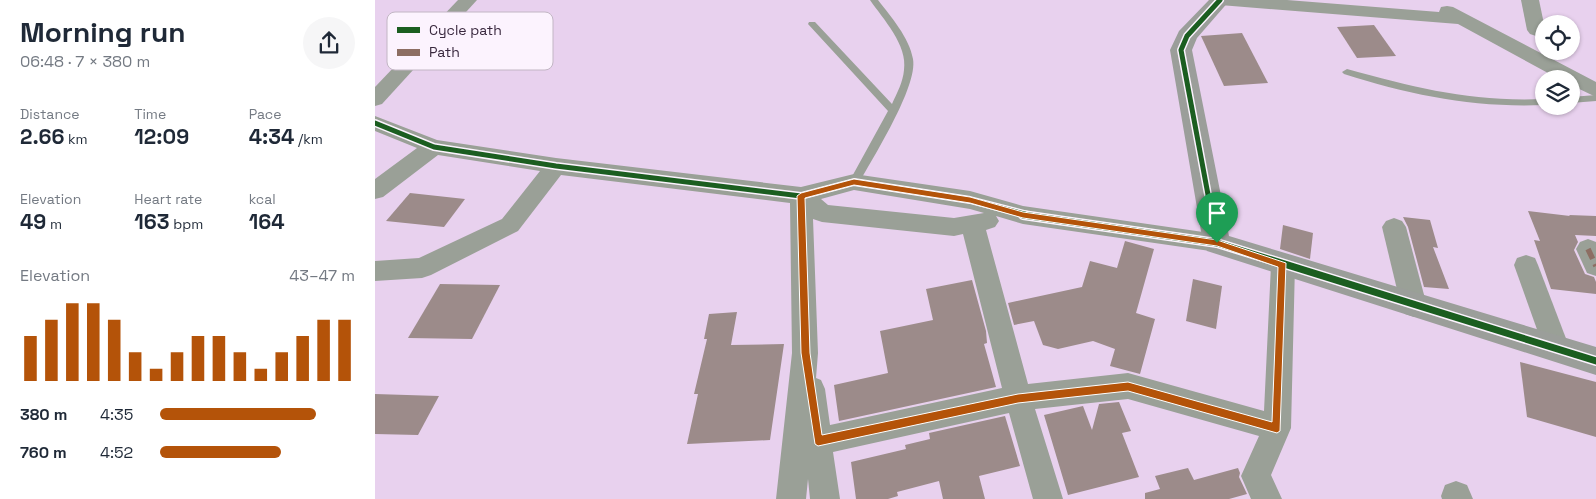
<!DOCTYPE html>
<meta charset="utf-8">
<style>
:root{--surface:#fff;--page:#f6f6f7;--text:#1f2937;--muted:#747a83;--accent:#b45309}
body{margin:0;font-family:"Space Grotesk",sans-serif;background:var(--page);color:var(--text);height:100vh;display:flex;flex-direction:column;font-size:19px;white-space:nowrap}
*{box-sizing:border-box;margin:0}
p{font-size:16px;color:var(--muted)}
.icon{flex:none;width:28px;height:28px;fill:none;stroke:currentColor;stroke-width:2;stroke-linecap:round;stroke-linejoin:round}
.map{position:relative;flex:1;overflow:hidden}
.panel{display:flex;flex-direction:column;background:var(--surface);width:375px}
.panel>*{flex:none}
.controls{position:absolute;left:1160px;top:15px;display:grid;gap:10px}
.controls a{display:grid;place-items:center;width:45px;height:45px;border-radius:50%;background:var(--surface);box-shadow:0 1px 4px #0004;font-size:25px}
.pin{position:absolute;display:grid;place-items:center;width:42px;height:42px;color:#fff;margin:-51px -21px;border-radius:50% 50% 50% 0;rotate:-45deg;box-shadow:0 0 5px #0007}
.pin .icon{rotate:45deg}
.round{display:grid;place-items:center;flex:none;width:52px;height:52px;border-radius:26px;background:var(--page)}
.summary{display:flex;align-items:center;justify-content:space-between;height:85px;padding:0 20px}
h1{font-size:28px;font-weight:800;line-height:38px}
.metrics{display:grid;grid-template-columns:repeat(3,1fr);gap:8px;height:85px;padding:5px 20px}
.metrics div{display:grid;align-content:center}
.metrics b{font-size:21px;font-weight:800}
.metrics small{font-size:14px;font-weight:400}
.metrics p{font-size:14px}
.chart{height:140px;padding:10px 20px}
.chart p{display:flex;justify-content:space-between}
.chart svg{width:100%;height:90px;margin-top:5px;stroke:var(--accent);stroke-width:6}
ul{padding:0 20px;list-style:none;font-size:16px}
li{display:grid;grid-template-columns:80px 60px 1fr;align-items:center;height:38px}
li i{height:12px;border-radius:6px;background:var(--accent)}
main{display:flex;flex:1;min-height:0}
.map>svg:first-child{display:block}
.building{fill:#9c8b8a}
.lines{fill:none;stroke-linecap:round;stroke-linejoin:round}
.lane{fill:#9aa097;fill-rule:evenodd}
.street{fill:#9aa097;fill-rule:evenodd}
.secondary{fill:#9b9e9a;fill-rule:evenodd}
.quiet{stroke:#8d6e63;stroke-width:5.5;stroke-dasharray:11 5.5;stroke-linecap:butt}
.cycleway-far1-casing{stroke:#fcf3fe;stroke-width:8}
.cycleway-casing{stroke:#fcf3fe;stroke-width:10}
.cycleway-far1{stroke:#1b5e20;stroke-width:5}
.cycleway{stroke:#1b5e20;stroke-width:7}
.route{fill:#b45309;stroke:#fff;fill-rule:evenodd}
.key{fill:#fcf3fe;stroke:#c2b6c4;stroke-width:1}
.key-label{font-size:14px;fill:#39283e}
</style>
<main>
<section class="panel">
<div class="summary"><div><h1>Morning run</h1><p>06:48 · 7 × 380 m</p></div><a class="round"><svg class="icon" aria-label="share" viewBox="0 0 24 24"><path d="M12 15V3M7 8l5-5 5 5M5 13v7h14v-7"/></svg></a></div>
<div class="metrics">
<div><p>Distance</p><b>2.66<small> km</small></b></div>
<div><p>Time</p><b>12:09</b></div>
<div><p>Pace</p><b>4:34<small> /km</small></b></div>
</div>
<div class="metrics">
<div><p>Elevation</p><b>49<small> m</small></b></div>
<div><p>Heart rate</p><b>163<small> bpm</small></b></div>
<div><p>kcal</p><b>164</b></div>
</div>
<div class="chart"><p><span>Elevation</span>43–47 m</p>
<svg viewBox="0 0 160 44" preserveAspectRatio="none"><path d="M5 44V22M15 44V14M25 44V6M35 44V6M45 44V14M55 44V30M65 44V38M75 44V30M85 44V22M95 44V22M105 44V30M115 44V38M125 44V30M135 44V22M145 44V14M155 44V14"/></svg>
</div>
<ul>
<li><b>380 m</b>4:35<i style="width:80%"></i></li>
<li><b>760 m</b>4:52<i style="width:62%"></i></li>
</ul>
</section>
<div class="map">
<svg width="1221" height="499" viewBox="0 0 1221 499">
<rect width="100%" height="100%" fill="#e8d1ee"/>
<!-- building -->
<g class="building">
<path d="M999 25 1021 56 982 58 962 27Z"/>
<path d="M867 33 893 83 849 86 826 36Z"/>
<path d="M35 193 90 199 69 227 11 221Z"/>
<path d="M1153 211 1195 216 1194 215 1221 216V236L1200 235 1203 242 1199 250 1210 274 1219 277 1221 282V294L1176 289 1159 240 1165 241Z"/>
<path d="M1028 217 1055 220 1063 248 1058 247 1074 289 1049 287 1033 227Z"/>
<path d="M908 225 938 233 935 259 905 249Z"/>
<path d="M750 241 779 249 761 313 780 319 765 374 735 366 740 349 718 341 683 349 668 345 659 321 639 325 633 303 707 287 715 261 742 268Z"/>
<path d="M818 279 847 286 841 329 811 321Z"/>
<path d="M597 280 611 331 612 343 609 344 621 387 464 421 459 385 513 373 505 331 558 320 551 289Z"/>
<path d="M65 284 125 285 97 339 33 338Z"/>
<path d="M362 312 356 345 409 344 395 440 312 444 323 394H319L332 339H329L334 314Z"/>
<path d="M1145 362 1221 382V437L1152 417Z"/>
<path d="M0 394 64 396 43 435 0 434Z"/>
<path d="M744 402 756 431 747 433 764 477 693 495 669 415 708 406 717 430 724 404Z"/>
<path d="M630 416 645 466 604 476 610 499H568L564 481 522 492 523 496 513 499H481L476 462 531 449 530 445 555 439 554 433Z"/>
<path d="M813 468 819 480 863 468 865 473 864 477 872 494 854 499H770V493L785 489 780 476Z"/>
</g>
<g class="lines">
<!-- lane -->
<g class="lane">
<path d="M495 0H503C516 17 534 37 538 59 543 87 497 159 483 185L479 186 474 182 513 111 433 24 434 22H440L517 104C522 93 528 82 529 70 533 45 508 19 495 0Z"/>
<path d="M972 69C1042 88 1095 102 1169 99V105C1099 108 1035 95 969 74L967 72Z"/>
<path d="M1221 95V101L1196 103V97Z"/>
</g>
<!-- street -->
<g class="street">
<path d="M83 0H102L7 104 0 106V87Z"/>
<path d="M836 0H912L1064 12 1066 7 1072 6 1078 7 1221 82V97L1196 85V79H1184L1083 24 845 5 839 4Z"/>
<path d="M1146 0H1164L1169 24 1167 34 1161 36 1155 34 1152 30Z"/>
<path d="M0 116 62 140 181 158 426 187 479 174 595 191 648 206 842 234 850 236 854 243 850 250 842 252 648 224 621 216 624 221 620 227 611 230 653 384 753 373 889 411 896 265 899 258 908 255 917 258 920 265 916 428 896 475 907 499H876L866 476 884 436 753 399 660 409 688 499H658L634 413 458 452 465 499H435L433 479 431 499H401L417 353 415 203 186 175 143 231 56 275 47 278 0 281V261L44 258 127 219 165 171 63 155 8 197 0 199V179L42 148 0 131ZM479 190 595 209 609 213 579 218 453 205 446 199ZM438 219 447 222 579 236 588 234 627 388 455 425 450 389 446 380 441 378 443 353Z"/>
<path d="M1019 218 1027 221 1031 227 1052 306 1048 314 1039 317 1030 314 1026 306 1007 227 1011 221Z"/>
<path d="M1213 239 1221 242V276L1212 273 1201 249 1205 242Z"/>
<path d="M1151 255 1160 258 1163 265 1195 349 1191 357 1182 361 1173 357 1169 349 1139 265 1142 258Z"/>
<path d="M1081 481 1092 485 1098 499H1067L1066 496 1070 485Z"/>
</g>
<!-- secondary -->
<path class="secondary" d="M834 0H855L822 38 817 50 854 236 1221 347V375L832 251 828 243 795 50 804 31Z"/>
<!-- quiet -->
<path class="quiet" d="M1213 249 1221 266"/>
<defs>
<g id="cycleway-far1">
<path d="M0 123 59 147 181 166 426 196 479 182 595 200 657 216"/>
<path d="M837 216 806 50 812 36 845 0"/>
</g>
<g id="cycleway">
<path d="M648 215 842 243"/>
<path d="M837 215 842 243 1221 361"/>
</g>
</defs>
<!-- cycleway-far1 casing -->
<use href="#cycleway-far1" class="cycleway-far1-casing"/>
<!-- cycleway casing -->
<use href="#cycleway" class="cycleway-casing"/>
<!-- cycleway-far1 -->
<use href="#cycleway-far1" class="cycleway-far1"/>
<!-- cycleway -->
<use href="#cycleway" class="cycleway"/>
</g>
<!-- route -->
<path class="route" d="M479 179 595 197 648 212 842 240 911 263 905 431 902 433 753 391 643 403 443 446 440 444 426 353 422 196 426 193ZM479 185 595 203 648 218 842 246 903 267 897 422 753 382 643 394 447 435 435 353 430 198Z"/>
<!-- legend -->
<rect x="12" y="12" width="166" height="58" rx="8" class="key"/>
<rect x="22" y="27" width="23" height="6" fill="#1b5e20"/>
<rect x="22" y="49" width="23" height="7" fill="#8d6e63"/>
<g class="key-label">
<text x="54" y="35">Cycle path</text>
<text x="54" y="57">Path</text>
</g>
</svg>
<div class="controls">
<a><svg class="icon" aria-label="locate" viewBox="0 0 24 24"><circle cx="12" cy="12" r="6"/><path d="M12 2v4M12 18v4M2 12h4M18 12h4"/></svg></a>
<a><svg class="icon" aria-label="layers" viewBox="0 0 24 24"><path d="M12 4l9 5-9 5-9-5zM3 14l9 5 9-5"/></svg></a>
</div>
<div class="pin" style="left:842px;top:243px;background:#1e9e55"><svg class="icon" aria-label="arrive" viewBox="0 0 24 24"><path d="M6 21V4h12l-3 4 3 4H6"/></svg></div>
</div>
</main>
